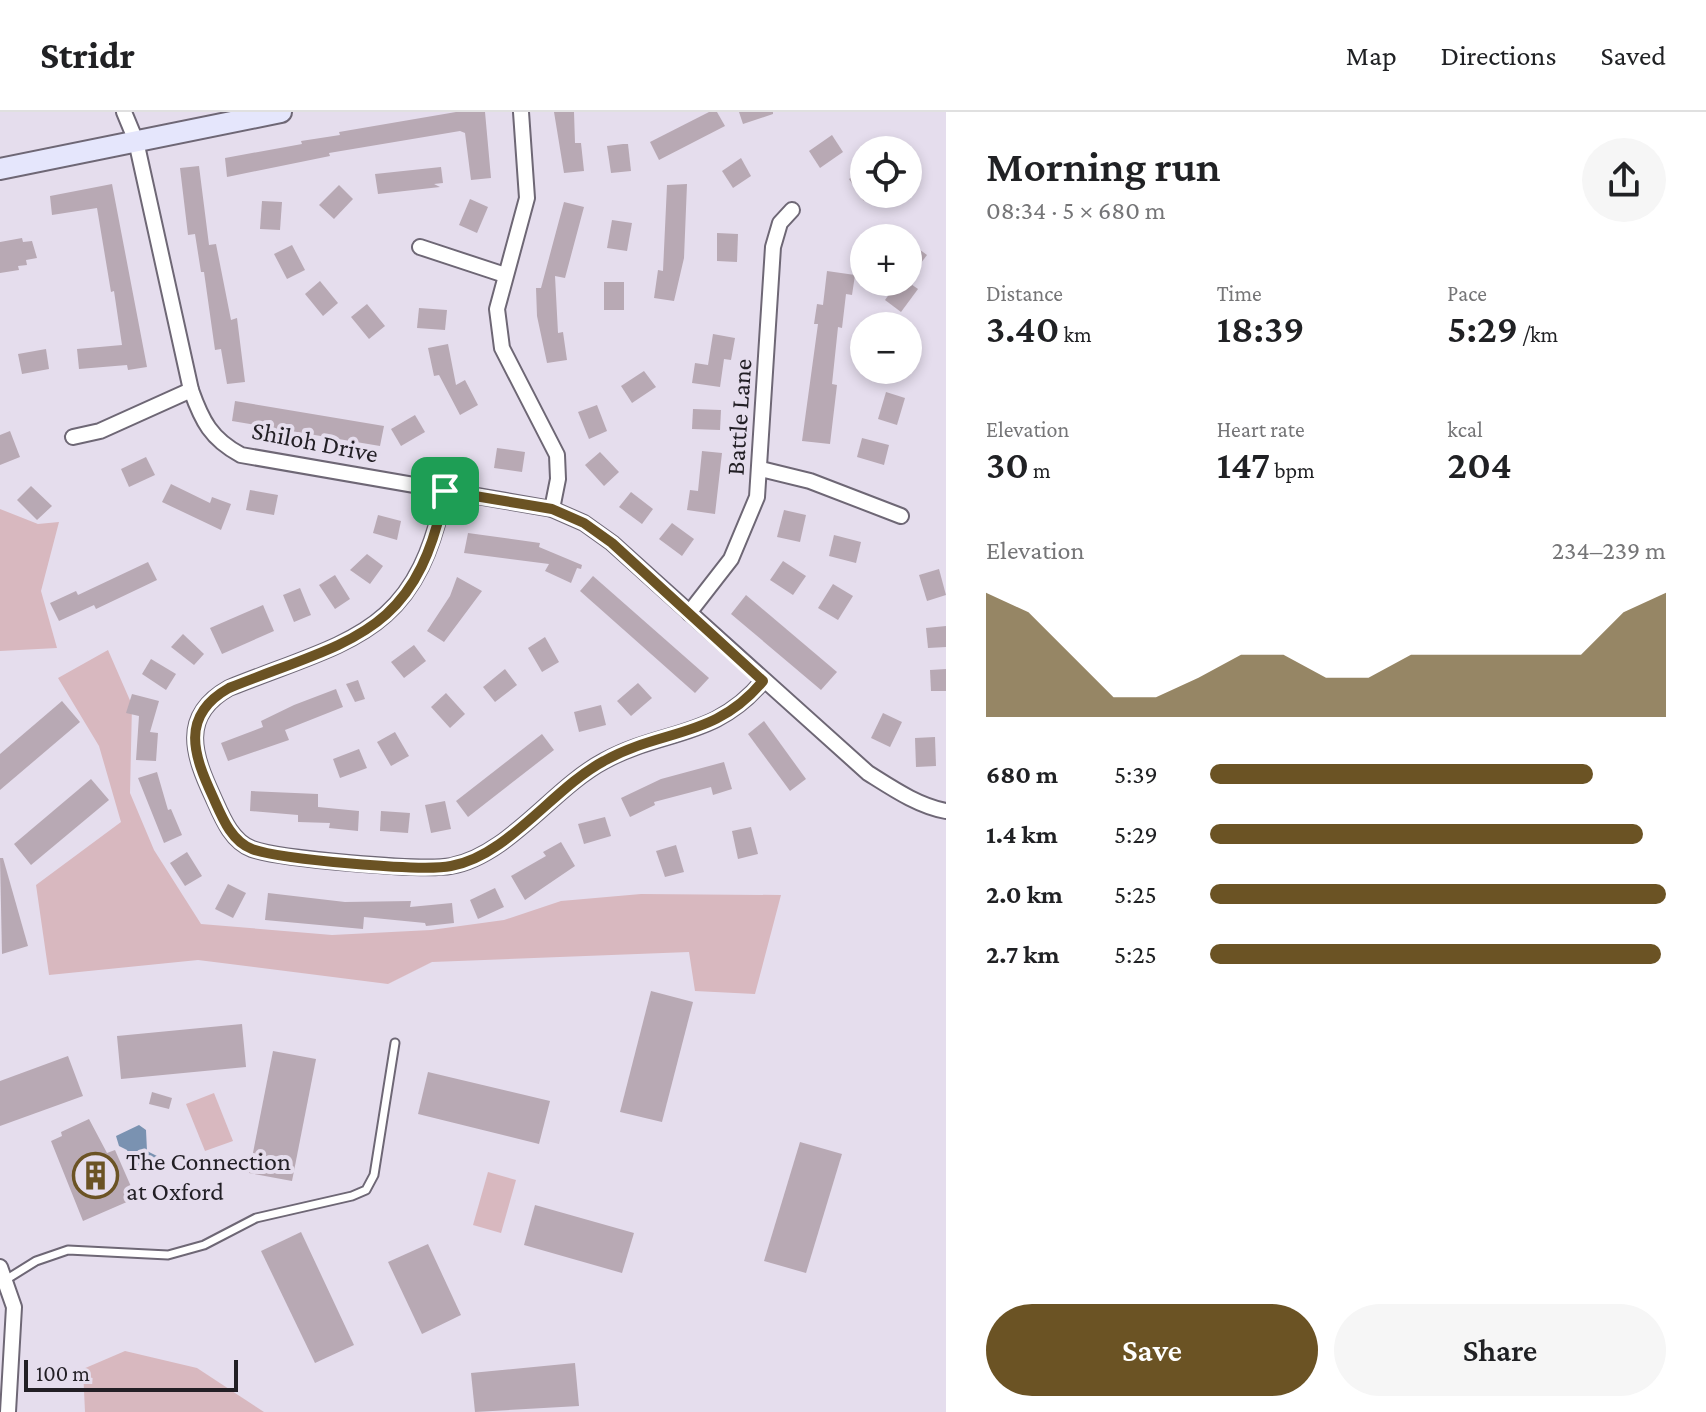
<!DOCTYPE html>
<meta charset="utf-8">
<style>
:root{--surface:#fff;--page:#f6f6f6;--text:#202124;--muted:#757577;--line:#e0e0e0;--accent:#6b5324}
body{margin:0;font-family:"Crimson Pro",serif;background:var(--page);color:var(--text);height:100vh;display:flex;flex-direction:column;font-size:30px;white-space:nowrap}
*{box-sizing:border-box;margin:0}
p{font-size:26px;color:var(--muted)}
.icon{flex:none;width:44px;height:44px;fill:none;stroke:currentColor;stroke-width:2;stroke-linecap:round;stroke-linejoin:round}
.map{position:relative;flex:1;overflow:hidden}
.panel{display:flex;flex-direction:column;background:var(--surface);width:760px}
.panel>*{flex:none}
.controls{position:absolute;left:850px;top:24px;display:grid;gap:16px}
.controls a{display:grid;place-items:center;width:72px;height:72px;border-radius:50%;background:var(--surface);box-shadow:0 4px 12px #0003;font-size:40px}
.scale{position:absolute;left:24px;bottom:20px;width:214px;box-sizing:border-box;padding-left:8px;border:4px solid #221f25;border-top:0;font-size:22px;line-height:28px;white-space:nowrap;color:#221f25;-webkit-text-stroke:6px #e5dded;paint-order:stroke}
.pin{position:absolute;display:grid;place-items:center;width:68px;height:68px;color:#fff;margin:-34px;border-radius:16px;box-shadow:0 4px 12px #0006}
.round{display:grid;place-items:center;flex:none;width:84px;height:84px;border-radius:42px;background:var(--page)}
.head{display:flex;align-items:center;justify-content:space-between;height:136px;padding:0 40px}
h1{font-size:44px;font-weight:600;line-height:60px}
.metrics{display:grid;grid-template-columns:repeat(3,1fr);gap:12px;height:136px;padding:8px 40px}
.metrics div{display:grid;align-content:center}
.metrics b{font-size:40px;font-weight:600}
.metrics small{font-size:22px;font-weight:400}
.metrics p{font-size:22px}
.chart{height:224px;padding:16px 40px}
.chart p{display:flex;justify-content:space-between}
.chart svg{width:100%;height:144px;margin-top:8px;fill:var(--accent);opacity:.7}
.button{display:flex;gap:16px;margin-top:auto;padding:16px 40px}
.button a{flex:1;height:92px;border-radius:48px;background:var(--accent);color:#fff;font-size:32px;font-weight:600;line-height:92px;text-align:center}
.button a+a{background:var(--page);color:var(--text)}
ul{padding:0 40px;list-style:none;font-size:26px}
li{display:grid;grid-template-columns:128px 96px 1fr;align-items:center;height:60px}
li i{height:20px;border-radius:10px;background:var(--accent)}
header{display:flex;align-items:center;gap:48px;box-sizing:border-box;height:112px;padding:0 40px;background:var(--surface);border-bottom:2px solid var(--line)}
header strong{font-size:38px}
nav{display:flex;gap:44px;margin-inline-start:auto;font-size:28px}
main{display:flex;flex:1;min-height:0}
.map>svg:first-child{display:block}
.green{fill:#d8b8bf}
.water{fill:#7a92b1}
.building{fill:#b8a9b4}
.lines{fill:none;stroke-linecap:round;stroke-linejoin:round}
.lane-casing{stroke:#6e6775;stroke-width:11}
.street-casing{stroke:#6e6775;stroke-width:18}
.secondary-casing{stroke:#6e6775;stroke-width:24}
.lane{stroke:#fff;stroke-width:7}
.street{stroke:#fff;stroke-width:14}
.secondary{stroke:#e5e6fc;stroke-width:20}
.route-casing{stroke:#fff;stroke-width:16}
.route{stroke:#6b5324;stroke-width:10}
.labels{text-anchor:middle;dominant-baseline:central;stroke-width:8;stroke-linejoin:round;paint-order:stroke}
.street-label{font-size:26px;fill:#221f25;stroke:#e5dded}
.poi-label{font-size:26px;fill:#221f25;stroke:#e5dded;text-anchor:start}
</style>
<header>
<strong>Stridr</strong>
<nav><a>Map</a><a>Directions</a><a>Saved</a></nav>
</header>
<main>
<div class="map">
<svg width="946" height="1300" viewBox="0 0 946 1300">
<rect width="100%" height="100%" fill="#e5dded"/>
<!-- green -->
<g class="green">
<path d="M0 397 38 412 59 410 41 479 57 536 0 539Z"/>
<path d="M108 538 132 593 130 681 154 738 201 812 332 823 431 818 504 808 561 789 641 782 781 783 755 882 695 879 689 840 432 850 388 872 198 848 49 863 36 773 121 710 99 634 58 566Z"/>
<path d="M214 981 233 1029 205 1039 186 992Z"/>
<path d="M488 1060 516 1068 501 1121 473 1113Z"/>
<path d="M125 1239 197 1256 264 1300H85L83 1257Z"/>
</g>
<!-- water -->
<path class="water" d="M139 1013 146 1018 147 1039 165 1048 162 1058 147 1053 134 1054 127 1038 119 1034 116 1024Z"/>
<!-- building -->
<g class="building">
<path d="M456 0H485L491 66 471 68 465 21 460 19 329 41 330 44 227 65 225 46 302 32 301 29 340 23 339 20Z"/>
<path d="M554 0H574L575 31H581L584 59 564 61Z"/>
<path d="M709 0H717L725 14 659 48 650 30Z"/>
<path d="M739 0H773V2L743 12Z"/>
<path d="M832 23 843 40 820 56 809 39Z"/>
<path d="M623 32H628L631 59 611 61 607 34Z"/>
<path d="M741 46 751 64 733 76 722 59Z"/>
<path d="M199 54 209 133 216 132 231 208 237 206 245 270 227 272 221 237 215 238 204 160H201L195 122 188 123 180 56Z"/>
<path d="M441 55 443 71 434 72 440 75 378 82 375 62Z"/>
<path d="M864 57V89L849 67Z"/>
<path d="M112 72 147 255 128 258 127 253 79 257 77 237 122 233 114 179 111 180 97 96 52 103 50 84Z"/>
<path d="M687 72 684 146 674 189 654 186 658 158 663 159 667 73Z"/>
<path d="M339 73 353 87 334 107 319 93Z"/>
<path d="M470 87 488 95 477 121 459 113Z"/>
<path d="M262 89 282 90 280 118 260 117Z"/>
<path d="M564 90 584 95 565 166 555 164 558 221 563 220 567 248 547 251 537 204 536 176H541Z"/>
<path d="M612 108 632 111 627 139 607 136Z"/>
<path d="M717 121 738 122 737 150 717 149Z"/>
<path d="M22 126 23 130 32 129 37 146 26 148 27 153 18 154 19 158 0 161V130Z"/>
<path d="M908 129 927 143 908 168Z"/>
<path d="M292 133 305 158 287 167 274 142Z"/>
<path d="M827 159 855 163 852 183 846 182 842 216 838 215 832 272 837 273 830 332 802 329 818 212H814L817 192 823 193Z"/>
<path d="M320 169 338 191 323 204 305 182Z"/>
<rect x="604" y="170" width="20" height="28"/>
<path d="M898 170H908L918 177 901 200 885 188Z"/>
<path d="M367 192 385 214 369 227 351 205Z"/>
<path d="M419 196 447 198 445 218 417 216Z"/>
<path d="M713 222 735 226 731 248 724 247 720 275 692 271 695 251 708 253Z"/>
<path d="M448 232 456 273 465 268 478 293 460 303 439 263 434 264 428 236Z"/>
<path d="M46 237 49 257 22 262 18 242Z"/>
<path d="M644 259 656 275 632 291 621 274Z"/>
<path d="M886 280 905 286 897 313 878 307Z"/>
<path d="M235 289 384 314 380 334 232 309Z"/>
<path d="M597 293 607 319 589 327 578 300Z"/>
<path d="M693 297 721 298 720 318 692 317Z"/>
<path d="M415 303 425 320 401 334 391 317Z"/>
<path d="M10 319 20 345 0 353V323Z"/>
<path d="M862 326 889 333 884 353 857 345Z"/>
<path d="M497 336 525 340 522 360 494 356Z"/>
<path d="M702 339 722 341 715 402 687 398 690 378 698 379Z"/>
<path d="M600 340 619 360 604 374 585 353Z"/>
<path d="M146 345 155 363 129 375 121 357Z"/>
<path d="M171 372 210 391 212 385 231 392 221 418 162 390Z"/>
<path d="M31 374 52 394 37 408 17 388Z"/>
<path d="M250 378 278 383 274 403 246 398Z"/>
<path d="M631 380 653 397 642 412 619 395Z"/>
<path d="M784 398 806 403 800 430 777 425Z"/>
<path d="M378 403 401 409 397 428 373 421Z"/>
<path d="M672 411 694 427 682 444 659 427Z"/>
<path d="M468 421 540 431 539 435 582 453 581 457 577 456 571 471 545 459 549 452 464 441Z"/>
<path d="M834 423 861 430 856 451 829 444Z"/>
<path d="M367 442 383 454 370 472 350 458Z"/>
<path d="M783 449 806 464 793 483 770 468Z"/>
<path d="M148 450 157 468 96 497 94 493 59 509 50 491 76 479 78 483Z"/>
<path d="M939 457 946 483 927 489 919 463Z"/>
<path d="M335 463 350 487 335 497 319 473Z"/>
<path d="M593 464 709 566 695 581 580 479Z"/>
<path d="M457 465 482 479 444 530 427 519 450 484Z"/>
<path d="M833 472 853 484 838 508 818 496Z"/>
<path d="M300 476 311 503 294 510 283 483Z"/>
<path d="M746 483 837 560 821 578 731 502Z"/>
<path d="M263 493 274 519 222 542 210 516Z"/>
<path d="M946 514V535L928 536 926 516Z"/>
<path d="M183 522 204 542 194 553 171 535Z"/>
<path d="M545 525 559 550 542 560 528 536Z"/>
<path d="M414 533 426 549 404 566 391 550Z"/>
<path d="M151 547 176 562 166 578 142 562Z"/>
<path d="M505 557 517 573 495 590 483 575Z"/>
<path d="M946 557V579H931L930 558Z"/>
<path d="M358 568 365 587 355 590 346 572Z"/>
<path d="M638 571 652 586 631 604 617 589Z"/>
<path d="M336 577 343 595 285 618 289 628 228 649 221 631 263 615 261 609 294 593Z"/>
<path d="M446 581 465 602 450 616 431 595Z"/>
<path d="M132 582 159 589 150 620 158 621 156 649 136 648 139 604 126 601Z"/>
<path d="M62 589 80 610 0 678V642Z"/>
<path d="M601 593 606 613 579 620 574 600Z"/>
<path d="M883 601 902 610 890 635 871 626Z"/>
<path d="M764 609 806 667 790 679 748 622Z"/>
<path d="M395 620 409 644 391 654 377 630Z"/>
<path d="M542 622 554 638 468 705 456 689Z"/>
<path d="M935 625 936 654 916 655 915 626Z"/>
<path d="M359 637 367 656 340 666 333 647Z"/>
<path d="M724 650 732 677 713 683 711 675 654 690 655 693 630 705 621 686 661 667Z"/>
<path d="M157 660 168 698 171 697 182 723 164 731 138 666Z"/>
<path d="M91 667 109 688 31 753 14 732Z"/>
<path d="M251 679 318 682V695L359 699 358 719 329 716 330 711 298 710V703L250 699Z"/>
<path d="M445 689 451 717 431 721 425 693Z"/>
<path d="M381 699 410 701 408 721 380 719Z"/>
<path d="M605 705 611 724 584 732 578 712Z"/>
<path d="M751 715 758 742 738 747 732 719Z"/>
<path d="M561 730 575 754 525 788 511 764 546 744 543 740Z"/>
<path d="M676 733 684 760 665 765 656 739Z"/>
<path d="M187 740 202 764 185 774 170 751Z"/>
<path d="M0 746H3L28 834 2 842Z"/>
<path d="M228 772 246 781 233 806 215 797Z"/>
<path d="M495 776 504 795 478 807 470 788Z"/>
<path d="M268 781 345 790 411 789 410 795 452 791 454 811 426 814 425 811 364 805 363 817 265 808Z"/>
<path d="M651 879 693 890 662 1010 620 1000Z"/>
<path d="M242 912 246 955 121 967 117 924Z"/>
<path d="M273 939 316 947 292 1069 249 1061Z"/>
<path d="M68 944 83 984 0 1014V969Z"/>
<path d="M428 960 550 989 539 1032 418 1002Z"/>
<path d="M152 980 172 986 169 997 149 992Z"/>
<path d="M89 1007 107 1041 115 1038 136 1086 83 1109 51 1029 62 1024 61 1020Z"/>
<path d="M800 1030 842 1042 806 1161 764 1149Z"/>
<path d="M535 1093 634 1121 622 1161 524 1133Z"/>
<path d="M301 1120 354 1233 315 1251 261 1139Z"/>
<path d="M428 1132 461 1203 422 1222 388 1150Z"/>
<path d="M575 1251 579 1294 475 1300 471 1261Z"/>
</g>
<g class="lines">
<defs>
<path id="lane" d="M7 1167 36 1149 68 1138 168 1143 204 1133 256 1106 352 1084 366 1078 374 1063 395 931"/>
<g id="street">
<path d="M124 0 136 29 191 278C202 309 211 327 241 343L552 397 584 411 612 431 868 661C892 676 918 694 946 699"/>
<path d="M521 0 527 86 497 197 502 236 557 343 558 367 552 397"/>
<path d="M420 135 505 163"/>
<path d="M73 325 100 319 191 278"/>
<path d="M761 357 810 369 901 404"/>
<path d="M445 379C416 524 351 527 229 576 179 604 194 644 213 685 222 705 231 729 252 737 279 747 422 759 451 754 508 744 553 676 604 649 663 617 715 627 763 569"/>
<path d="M689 501 731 447 757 385 773 135 780 111 792 98"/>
<path d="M0 1155 14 1195 8 1300"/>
</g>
<path id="secondary" d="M0 57 281 0"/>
</defs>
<!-- lane casing -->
<use href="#lane" class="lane-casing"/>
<!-- street casing -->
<use href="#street" class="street-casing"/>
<!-- secondary casing -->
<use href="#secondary" class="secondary-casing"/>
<!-- lane -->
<use href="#lane" class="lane"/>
<!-- street -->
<use href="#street" class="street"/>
<!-- secondary -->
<use href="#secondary" class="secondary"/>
</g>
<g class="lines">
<defs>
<path id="route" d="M445 379 552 397 584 411 612 431 763 569C715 627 663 616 604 649 553 676 508 744 451 754 421 760 280 747 252 737 231 729 222 705 213 685 194 644 179 604 229 576 351 527 417 524 445 379Z"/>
</defs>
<!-- route casing -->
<use href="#route" class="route-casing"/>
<!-- route -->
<use href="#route" class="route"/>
</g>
<!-- icons -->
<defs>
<symbol id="building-ring" viewBox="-11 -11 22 22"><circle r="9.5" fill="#e5dded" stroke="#6b5324" stroke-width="1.5"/><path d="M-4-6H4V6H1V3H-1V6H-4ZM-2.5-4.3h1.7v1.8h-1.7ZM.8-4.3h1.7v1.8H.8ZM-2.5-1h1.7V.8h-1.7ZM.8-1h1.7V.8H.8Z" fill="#6b5324"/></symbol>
</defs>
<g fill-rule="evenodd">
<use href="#building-ring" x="70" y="1038" width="51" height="51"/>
</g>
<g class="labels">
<!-- street labels -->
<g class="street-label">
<text transform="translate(739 305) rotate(-86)">Battle Lane</text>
<text transform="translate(315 330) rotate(11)">Shiloh Drive</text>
</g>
<!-- poi labels -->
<g class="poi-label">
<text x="126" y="1049">The Connection<tspan x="126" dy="30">at Oxford</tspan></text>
</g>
</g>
</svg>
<div class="controls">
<a><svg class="icon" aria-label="locate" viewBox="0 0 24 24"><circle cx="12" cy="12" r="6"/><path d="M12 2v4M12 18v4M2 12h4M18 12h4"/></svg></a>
<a>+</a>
<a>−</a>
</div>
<div class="scale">100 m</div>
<div class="pin" style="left:445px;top:379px;background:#1e9e55"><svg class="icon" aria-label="arrive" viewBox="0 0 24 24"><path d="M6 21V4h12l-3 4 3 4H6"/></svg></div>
</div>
<section class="panel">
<div class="head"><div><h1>Morning run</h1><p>08:34 · 5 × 680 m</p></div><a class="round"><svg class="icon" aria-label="share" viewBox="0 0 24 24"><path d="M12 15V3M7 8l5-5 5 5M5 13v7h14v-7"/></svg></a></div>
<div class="metrics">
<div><p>Distance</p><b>3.40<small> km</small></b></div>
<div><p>Time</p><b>18:39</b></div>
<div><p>Pace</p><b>5:29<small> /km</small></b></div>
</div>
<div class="metrics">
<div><p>Elevation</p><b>30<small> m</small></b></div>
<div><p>Heart rate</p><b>147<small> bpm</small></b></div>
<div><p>kcal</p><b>204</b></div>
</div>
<div class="chart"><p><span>Elevation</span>234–239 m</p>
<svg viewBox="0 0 160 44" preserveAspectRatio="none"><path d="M0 44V6L10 12L20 25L30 38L40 38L50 32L60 25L70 25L80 32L90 32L100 25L110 25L120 25L130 25L140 25L150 12L160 6V44z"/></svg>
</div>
<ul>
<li><b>680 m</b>5:39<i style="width:84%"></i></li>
<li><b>1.4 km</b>5:29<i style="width:95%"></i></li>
<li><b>2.0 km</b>5:25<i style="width:100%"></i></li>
<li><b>2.7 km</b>5:25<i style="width:99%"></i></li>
</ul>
<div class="button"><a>Save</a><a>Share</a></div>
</section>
</main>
